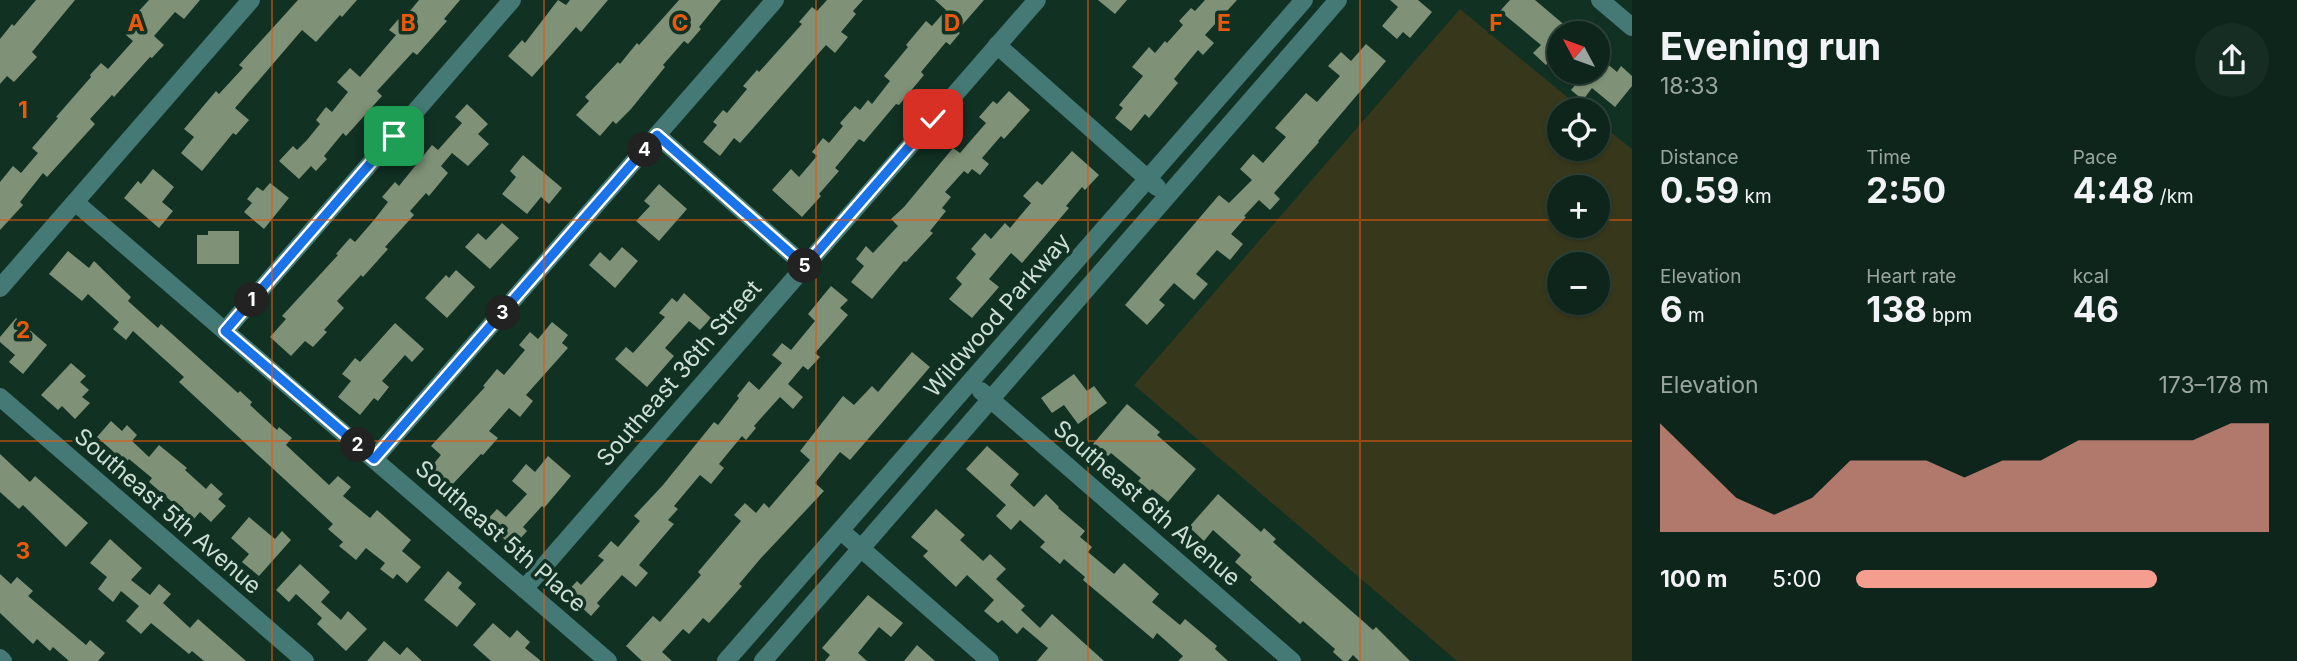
<!DOCTYPE html>
<meta charset="utf-8">
<style>
:root{--surface:#0d251a;--page:#162d23;--text:#f1f3f6;--muted:#9aa5a2;--line:#2d4239;--accent:#f59d8e}
body{margin:0;font-family:Inter,sans-serif;background:var(--page);color:var(--text);height:100vh;display:flex;flex-direction:column;font-size:26px;white-space:nowrap}
*{box-sizing:border-box;margin:0}
p{font-size:23px;color:var(--muted)}
.icon{flex:none;width:38px;height:38px;fill:none;stroke:currentColor;stroke-width:2;stroke-linecap:round;stroke-linejoin:round}
.map{position:relative;flex:1;overflow:hidden}
.sheet{display:flex;flex-direction:column;background:var(--surface);width:665px}
.sheet>*{flex:none}
.needle{width:46px;rotate:311deg}
.buttons{position:absolute;left:1547px;top:21px;display:grid;gap:14px}
.buttons a{display:grid;place-items:center;width:63px;height:63px;border-radius:50%;background:var(--surface);box-shadow:0 2px 5px #0004,0 0 0 2px var(--line);font-size:35px}
.pin{position:absolute;display:grid;place-items:center;width:60px;height:60px;color:#fff;margin:-30px;border-radius:14px;box-shadow:0 4px 10px #0006}
.km{position:absolute;width:35px;height:35px;margin:-18px;border-radius:50%;background:#222;color:#fff;font-size:19px;line-height:35px;text-align:center}
.round{display:grid;place-items:center;flex:none;width:74px;height:74px;border-radius:37px;background:var(--page)}
.head{display:flex;align-items:center;justify-content:space-between;height:119px;padding:0 28px}
h1{font-size:38px;font-weight:700;line-height:52px}
.stats{display:grid;grid-template-columns:repeat(3,1fr);gap:10px;height:119px;padding:7px 28px}
.stats div{display:grid;align-content:center}
.stats b{font-size:35px;font-weight:700}
.stats small{font-size:19px;font-weight:400}
.stats p{font-size:19px}
.chart{height:196px;padding:14px 28px}
.chart p{display:flex;justify-content:space-between}
.chart svg{width:100%;height:126px;margin-top:7px;fill:var(--accent);opacity:.7}
ul{padding:0 28px;list-style:none;font-size:23px}
li{display:grid;grid-template-columns:112px 84px 1fr;align-items:center;height:52px}
li i{height:18px;border-radius:9px;background:var(--accent)}
main{display:flex;flex:1;min-height:0}
.map>svg:first-child{display:block}
.green{fill:#36371b;fill-rule:evenodd}
.building{fill:#7f9277}
.lines{fill:none;stroke-linecap:round;stroke-linejoin:round}
.minor{stroke:#457976;stroke-width:18}
.route-casing{stroke:#fff;stroke-width:14}
.route{stroke:#1a73e8;stroke-width:9}
.grid{fill:none;stroke:#e8590c;stroke-width:2;stroke-opacity:0.55}
.labels{text-anchor:middle;dominant-baseline:central;stroke-width:7;stroke-linejoin:round;paint-order:stroke}
.street-label{font-size:23px;fill:#cedfd6;stroke:#113123}
.grid-label{font-size:23px;text-anchor:middle;font-weight:bold;fill:#e8590c;stroke:#113123;stroke-width:7;stroke-linejoin:round;paint-order:stroke}
</style>
<main>
<div class="map">
<svg width="1632" height="661" viewBox="0 0 1632 661">
<rect width="100%" height="100%" fill="#113123"/>
<!-- green -->
<path class="green" d="M1460 9 1583 110H1559V149H1598V122L1632 149V661H1457L1134 385ZM1559 187H1598V226H1559ZM1559 264H1598V303H1559Z"/>
<!-- building -->
<g class="building">
<path d="M36 0H75L32 52 37 57 14 82 7 76 0 84V39L12 24 14 26Z"/>
<path d="M149 0H200L184 19 175 12 154 36 164 45 152 58 150 57 114 97 112 95 90 119 95 124 47 177 43 173 20 202 23 205 0 230V182L13 166 21 173 38 153 32 148 58 118 56 117 91 77 90 75 101 63 108 69 133 41 126 35 133 27 128 23Z"/>
<path d="M298 0H357L342 17 340 15 316 42 302 30 235 108 249 120 236 135 233 133 202 171 181 153 194 137 184 129 216 91 219 94 243 68 239 65Z"/>
<path d="M419 0H460L444 19 447 21 417 55 413 52 377 91 382 96 346 136 343 133 324 156 327 159 316 171 311 166 299 179 279 161 293 146 297 150 307 140 320 124 316 120 326 107 332 112 348 92 337 82 350 68 360 77 396 35 389 30 402 15 405 17Z"/>
<path d="M558 0 566 5 570 0H608L581 32 576 27 569 35 532 77 508 56 522 40 525 43Z"/>
<path d="M679 0H721L699 27 701 29 688 44 684 41 663 65 665 67 631 109 616 124 613 121 600 136 576 115 589 101 585 97 618 62 620 64 637 43 639 45Z"/>
<path d="M827 0H863L853 11 856 14 841 32 848 37 835 53 826 45 740 143 734 138 720 156 703 142 717 125 713 122 723 110 727 113 747 89 743 86 757 70 759 72 802 24 799 22 812 7 817 11Z"/>
<path d="M935 0H984L957 31 960 33 950 45 946 42 921 72 924 75 899 105 896 104 864 142 859 139 835 168 839 171 819 194 821 196 802 217 772 190 791 169 799 177 817 156 812 152 823 138 829 143 843 126 840 123 855 106 860 110 868 100 872 104 890 81 884 76 908 47 906 45 926 21 932 26 946 10Z"/>
<path d="M1098 0H1127L1115 14Z"/>
<path d="M1205 0H1237L1205 35 1214 43 1203 55 1198 50 1174 79 1178 83 1149 118 1145 114 1131 131 1115 118 1123 108 1119 105 1143 76 1132 67 1149 47 1155 53 1165 41 1167 43 1183 25 1179 21 1191 8 1195 11Z"/>
<path d="M1390 0H1418L1432 12 1410 38 1403 32 1397 39 1382 26 1398 7Z"/>
<path d="M1510 0H1535L1574 33H1559V50L1546 65 1533 53 1541 45 1500 11Z"/>
<path d="M1366 44 1386 61 1318 141 1319 142 1274 193 1280 199 1270 210 1259 200 1244 216 1246 217 1231 234 1243 244 1230 260 1217 250 1196 274 1208 284 1194 300 1174 283 1159 300 1165 305 1147 325 1125 305 1219 195 1229 203 1252 180 1240 169 1253 154 1263 163 1286 137 1275 128 1306 93 1317 102 1340 76 1328 66 1341 52 1351 61Z"/>
<path d="M1598 56 1617 72 1621 66 1632 76V86L1615 107 1592 88 1583 100 1571 90 1586 72H1598Z"/>
<path d="M1009 91 1030 110 1004 139 1001 136 982 158 989 164 980 175 972 169 968 174 964 171 945 192 951 197 942 208 946 211 930 231 933 233 906 262 904 261 872 299 851 282 864 266 856 259 866 246 873 253 898 226 891 219 904 207 953 148 960 153 986 123 979 117 993 101 997 104Z"/>
<path d="M467 104 488 124 478 134 489 144 468 166 452 153 441 166 448 173 429 196 426 193 410 211 414 215 385 247 388 249 363 277 361 275 337 301 344 308 324 330 327 332 313 347 305 341 291 356 270 337 286 319 282 316 338 255 336 254 350 238 355 242 374 220 388 202 382 197 395 182 399 186 432 145 438 150 462 123 455 117Z"/>
<path d="M1072 151 1099 175 1085 190 1082 187 1066 206 1069 208 1022 263 1011 253 989 279 999 287 972 318 949 299 962 284 956 278 976 254 971 249 985 233 991 239 1005 223 1010 228 1031 203 1023 196 1037 181 1042 185Z"/>
<path d="M523 155 562 188 549 204 541 197 527 214 502 194 516 177 510 171Z"/>
<path d="M153 169 174 187 162 202 173 211 159 228 124 198 138 181 141 184Z"/>
<path d="M270 183 289 198 264 229 244 212 252 203 247 199 257 187 263 191Z"/>
<path d="M659 184 687 209 659 241 636 221 650 206 644 201Z"/>
<path d="M502 223 519 238 490 269 465 247 478 233 486 240Z"/>
<path d="M208 231H239V264H197V235H208Z"/>
<path d="M622 247 638 261 615 288 589 265 600 252 610 261Z"/>
<path d="M68 251 89 268 94 261 131 297 128 301 158 328 161 324 238 393 240 391 252 402 250 405 277 430 279 427 292 438 286 445 329 485 338 476 351 487 343 496 370 518 377 510 411 540 402 551 421 567 407 583 397 574 393 579 380 569 385 563 366 548 356 560 339 546 343 542 328 529 333 524 179 382 184 377 133 331 126 340 113 329 119 322 88 294 82 301 49 274Z"/>
<path d="M456 270 475 287 447 318 425 298 446 275 449 278Z"/>
<path d="M831 286 848 300 840 308 848 315 815 353 820 357 808 370 803 366 788 384 803 397 793 409 780 397 754 426 756 428 746 440 742 436 719 464 724 468 711 484 700 475 674 506 678 509 668 520 674 524 639 565 648 573 636 587 622 575 597 603 600 606 591 616 566 593 577 581 581 585 604 560 598 556 611 541 618 547 640 521 634 516 663 485 714 422 718 425 739 398 737 396 749 381 759 390 782 363 772 355 782 343 791 350 815 321 808 314Z"/>
<path d="M684 293 711 318 700 330 689 321 665 348 674 356 647 387 615 359 626 347 633 353 665 317 659 313 672 298 677 302Z"/>
<path d="M16 318 47 345 23 374 9 362 15 355 0 342V337Z"/>
<path d="M552 322 568 335 562 343 568 348 526 395 533 401 520 417 509 408 489 431 498 438 483 455 481 454 450 487 430 468 441 455 431 446 485 387 483 386 497 369 504 375 525 350 519 345 530 332 538 339Z"/>
<path d="M395 323 424 349 412 362 405 355 382 381 389 387 378 401 374 398 360 415 338 397 351 381 342 374 355 358 360 362Z"/>
<path d="M912 352 930 367 850 460 840 452 815 483 824 491 761 558 739 584 742 586 709 623 703 618 689 634 683 629 662 652 672 661H642L626 646 653 616 660 622 701 575 698 572 741 521 734 515 745 503 756 513 764 503 769 508 810 460 800 451 843 396 854 405 872 386 878 392Z"/>
<path d="M71 363 86 376 80 382 89 390 82 397 90 403 75 419 62 406 58 410 41 395Z"/>
<path d="M1074 374 1087 391 1094 386 1107 403 1078 424 1064 405 1052 413 1041 398Z"/>
<path d="M1127 404 1160 432 1157 435 1196 469 1168 502 1152 489 1150 491 1138 481 1141 478 1111 453 1108 456 1093 444Z"/>
<path d="M111 421 122 431 127 425 137 435 132 441 149 457 159 445 187 468 185 470 206 489 211 483 223 494 218 499 226 506 211 522 200 512 193 520 149 482 152 478 129 459 126 463 97 437Z"/>
<path d="M987 446 1019 474 1010 485 1034 507 1046 494 1059 507 1058 508 1085 531 1080 537 1092 547 1088 552 1114 574 1124 563 1159 594 1152 602 1180 625 1185 619 1217 646 1215 649 1228 661H1178L1183 656 1157 633 1153 639 1083 580 1085 577 1064 559 1060 564 1040 547 1045 542 1020 520 1011 530 996 516 1006 505 966 469Z"/>
<path d="M0 454 30 482 35 476 88 523 66 547 23 505 19 509 0 492Z"/>
<path d="M548 456 571 476 544 508 542 506 523 527 527 531 513 547 485 522 497 509 506 517 527 494 512 481 526 464 535 472Z"/>
<path d="M1218 494 1261 532 1264 528 1276 539 1273 542 1373 630 1376 627 1410 661H1359L1353 655 1348 661H1343L1333 652 1335 649 1303 621 1300 624 1250 580 1252 577 1235 562 1241 555 1213 530 1204 541 1189 527Z"/>
<path d="M936 509 965 535 960 540 983 561 990 554 1006 569 996 579 1025 606 1021 610 1040 628 1052 614 1104 661H1037L1048 648 1023 627 1017 634 1002 620 998 623 984 611 994 600 967 575 956 587 923 556 928 551 911 537Z"/>
<path d="M249 517 275 539 282 531 291 540 259 576 242 562 249 554 231 538Z"/>
<path d="M110 539 142 568 131 580 150 595 159 584 171 594 163 603 190 628 198 619 246 661H204L192 651 189 654 151 623 141 634 126 621 139 606 121 591 113 602 98 589 107 577 90 563Z"/>
<path d="M300 564 330 592 321 602 341 620 348 611 367 629 346 651 317 624 322 618 296 594 289 602 276 590Z"/>
<path d="M448 571 462 583 458 588 476 604 457 627 424 600Z"/>
<path d="M0 574 11 584 17 577 33 591 28 596 86 645 90 640 105 653 98 661H69L53 647 50 651 37 639 33 644 0 613Z"/>
<path d="M868 595 903 623 891 637 879 627 858 653 867 661H825L830 655 822 648Z"/>
<path d="M493 623 510 638 517 630 530 642 525 648 541 661H491L473 645Z"/>
<path d="M384 641 400 655 407 647 422 661H367Z"/>
<path d="M917 645 935 661H904Z"/>
</g>
<g class="lines">
<!-- minor -->
<g class="minor">
<path d="M1600 0 1632 27"/>
<path d="M997 45 1157 187"/>
<path d="M657 135 805 266"/>
<path d="M75 202 608 661"/>
<path d="M0 288 251 0"/>
<path d="M225 331 512 0"/>
<path d="M981 391 1292 661"/>
<path d="M0 397 305 661"/>
<path d="M374 459 775 0"/>
<path d="M841 531 990 661"/>
<path d="M524 589 1037 0"/>
<path d="M0 658 3 661"/>
<path d="M726 661 1304 0"/>
<path d="M763 661 1338 0"/>
</g>
</g>
<g class="lines">
<defs>
<path id="route" d="M394 136 225 331 374 459 657 135 805 266 933 119"/>
</defs>
<!-- route casing -->
<use href="#route" class="route-casing"/>
<!-- route -->
<use href="#route" class="route"/>
</g>
<!-- grid -->
<path class="grid" d="M272 0V661M544 0V661M816 0V661M1088 0V661M1360 0V661M0 220H1559M1598 220H1632M0 441H1632"/>
<g class="labels">
<!-- street labels -->
<g class="street-label">
<text transform="translate(997 315) rotate(-49)">Wildwood Parkway</text>
<text transform="translate(679 373) rotate(-49)">Southeast 36th Street</text>
<text transform="translate(1147 503) rotate(41)">Southeast 6th Avenue</text>
<text transform="translate(168 511) rotate(41)">Southeast 5th Avenue</text>
<text transform="translate(501 536) rotate(41)">Southeast 5th Place</text>
</g>
</g>
<g class="grid-label">
<text x="136" y="31">A</text>
<text x="408" y="31">B</text>
<text x="680" y="31">C</text>
<text x="952" y="31">D</text>
<text x="1224" y="31">E</text>
<text x="1496" y="31">F</text>
<text x="23" y="118">1</text>
<text x="23" y="338">2</text>
<text x="23" y="559">3</text>
</g>
</svg>
<div class="buttons">
<a><svg class="needle" viewBox="-14 -14 28 28"><path d="M0-13l5 13h-10z" fill="#e53935"/><path d="M0 13l5-13h-10z" fill="#9aa5a2"/></svg></a>
<a><svg class="icon" aria-label="locate" viewBox="0 0 24 24"><circle cx="12" cy="12" r="6"/><path d="M12 2v4M12 18v4M2 12h4M18 12h4"/></svg></a>
<a>+</a>
<a>−</a>
</div>
<div class="pin" style="left:394px;top:136px;background:#1e9e55"><svg class="icon" aria-label="arrive" viewBox="0 0 24 24"><path d="M6 21V4h12l-3 4 3 4H6"/></svg></div>
<div class="pin" style="left:933px;top:119px;background:#d93025"><svg class="icon" aria-label="check" viewBox="0 0 24 24"><path d="M5 12l5 5 9-10"/></svg></div>
<b class="km" style="left:252px;top:300px">1</b>
<b class="km" style="left:358px;top:445px">2</b>
<b class="km" style="left:503px;top:313px">3</b>
<b class="km" style="left:645px;top:150px">4</b>
<b class="km" style="left:805px;top:266px">5</b>
</div>
<section class="sheet">
<div class="head"><div><h1>Evening run</h1><p>18:33</p></div><a class="round"><svg class="icon" aria-label="share" viewBox="0 0 24 24"><path d="M12 15V3M7 8l5-5 5 5M5 13v7h14v-7"/></svg></a></div>
<div class="stats">
<div><p>Distance</p><b>0.59<small> km</small></b></div>
<div><p>Time</p><b>2:50</b></div>
<div><p>Pace</p><b>4:48<small> /km</small></b></div>
</div>
<div class="stats">
<div><p>Elevation</p><b>6<small> m</small></b></div>
<div><p>Heart rate</p><b>138<small> bpm</small></b></div>
<div><p>kcal</p><b>46</b></div>
</div>
<div class="chart"><p><span>Elevation</span>173–178 m</p>
<svg viewBox="0 0 160 44" preserveAspectRatio="none"><path d="M0 44V6L10 19L20 32L30 38L40 32L50 19L60 19L70 19L80 25L90 19L100 19L110 12L120 12L130 12L140 12L150 6L160 6V44z"/></svg>
</div>
<ul>
<li><b>100 m</b>5:00<i style="width:73%"></i></li>
</ul>
</section>
</main>
